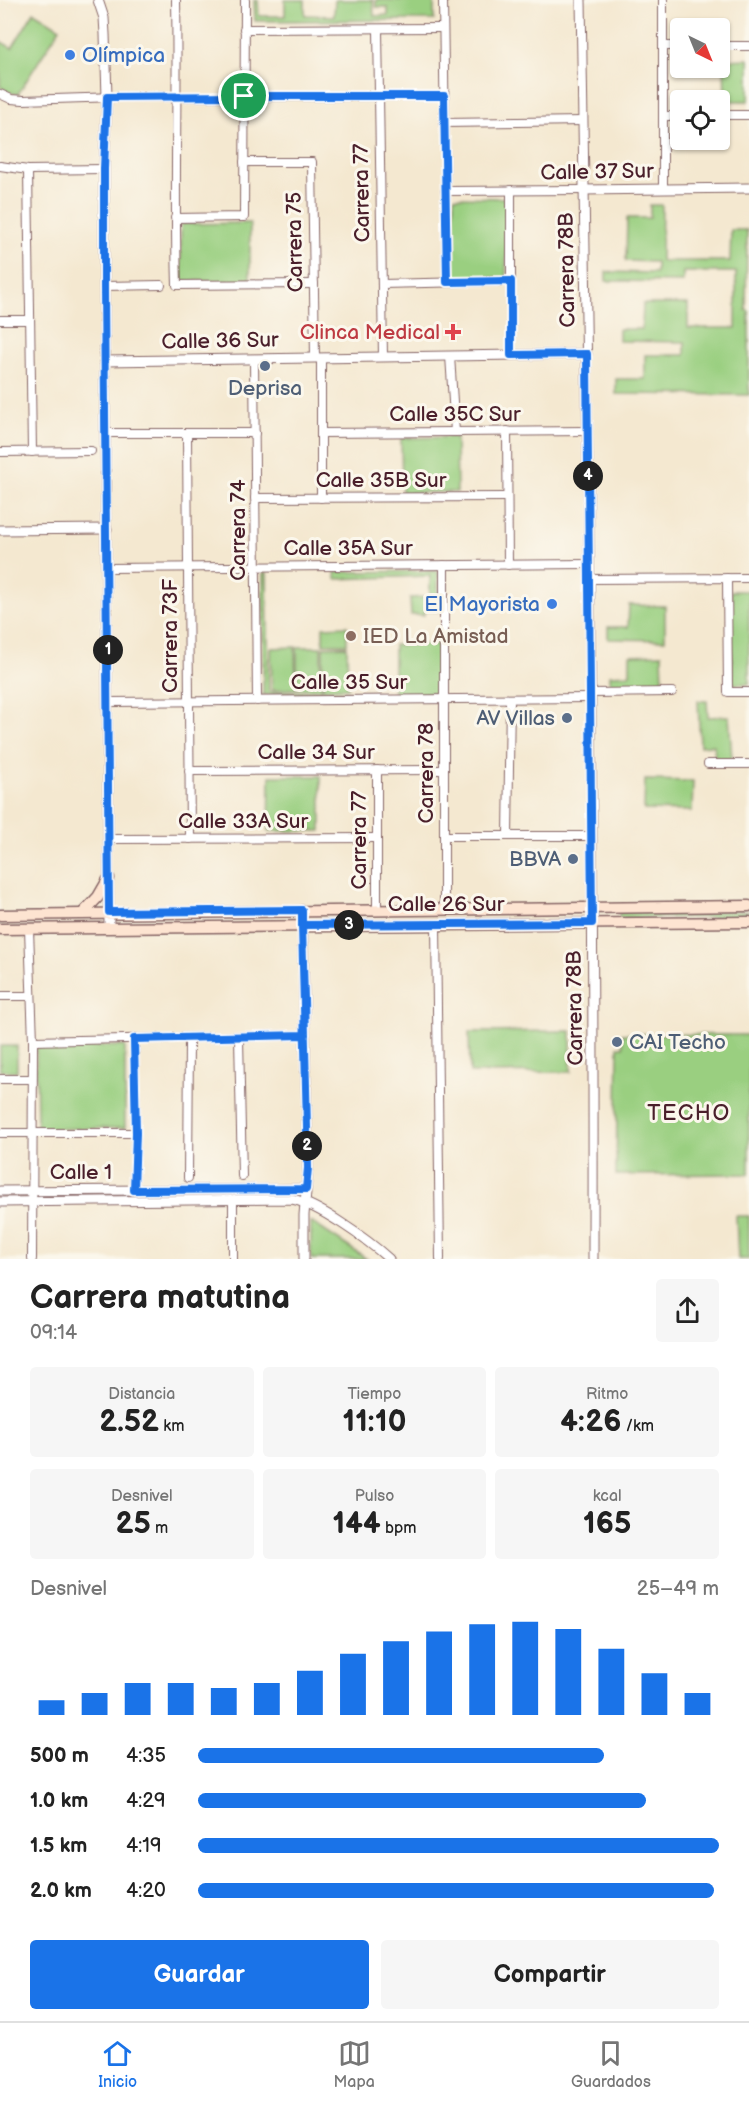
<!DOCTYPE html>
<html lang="es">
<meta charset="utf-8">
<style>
:root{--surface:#fff;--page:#f6f6f6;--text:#222;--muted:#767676;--line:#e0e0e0;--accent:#1a73e8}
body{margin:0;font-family:"Balsamiq Sans",sans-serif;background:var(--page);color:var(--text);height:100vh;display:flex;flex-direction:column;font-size:22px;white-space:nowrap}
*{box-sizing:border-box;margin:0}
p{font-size:20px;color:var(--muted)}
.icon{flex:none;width:33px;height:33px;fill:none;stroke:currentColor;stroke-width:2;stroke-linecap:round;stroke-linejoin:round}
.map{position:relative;height:1259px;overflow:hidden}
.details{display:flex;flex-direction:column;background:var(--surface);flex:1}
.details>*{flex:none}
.needle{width:39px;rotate:137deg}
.controls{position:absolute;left:670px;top:18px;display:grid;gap:12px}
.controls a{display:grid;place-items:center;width:60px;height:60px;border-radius:6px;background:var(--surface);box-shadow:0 2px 4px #0004;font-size:30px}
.pin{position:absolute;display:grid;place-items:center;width:51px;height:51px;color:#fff;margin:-26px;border:3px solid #fff;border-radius:50%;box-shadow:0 2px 6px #0007}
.km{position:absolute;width:30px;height:30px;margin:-15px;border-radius:50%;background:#222;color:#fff;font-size:16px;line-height:30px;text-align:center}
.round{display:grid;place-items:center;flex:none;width:63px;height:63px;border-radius:6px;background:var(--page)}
.overview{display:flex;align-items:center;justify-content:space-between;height:102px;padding:0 30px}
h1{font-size:33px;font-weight:600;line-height:45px}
.stats{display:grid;grid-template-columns:repeat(3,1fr);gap:9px;height:102px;padding:6px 30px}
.stats div{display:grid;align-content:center;border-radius:6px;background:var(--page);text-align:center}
.stats b{font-size:30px;font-weight:600}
.stats small{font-size:16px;font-weight:400}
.stats p{font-size:16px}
.chart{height:168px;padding:12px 30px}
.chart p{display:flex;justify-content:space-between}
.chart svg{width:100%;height:108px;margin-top:6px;stroke:var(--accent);stroke-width:6}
.cta{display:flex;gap:12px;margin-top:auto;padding:12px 30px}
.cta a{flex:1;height:69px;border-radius:6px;background:var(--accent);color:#fff;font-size:24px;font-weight:600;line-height:69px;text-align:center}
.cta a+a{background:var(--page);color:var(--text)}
ul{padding:0 30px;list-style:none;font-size:20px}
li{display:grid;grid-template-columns:96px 72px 1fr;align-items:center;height:45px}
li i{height:15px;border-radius:8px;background:var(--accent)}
.tabs{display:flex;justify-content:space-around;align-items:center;height:84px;border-top:2px solid var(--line);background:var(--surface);font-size:16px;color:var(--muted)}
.tabs a{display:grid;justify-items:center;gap:3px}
.tabs .on{color:var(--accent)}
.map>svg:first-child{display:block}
.green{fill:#9acf80;stroke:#727756;stroke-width:1.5}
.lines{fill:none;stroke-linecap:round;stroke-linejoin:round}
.minor-casing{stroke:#866565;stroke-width:10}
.tertiary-casing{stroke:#866565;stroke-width:11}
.secondary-casing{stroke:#866565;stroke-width:13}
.minor{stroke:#fff;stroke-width:8}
.tertiary{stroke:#fff;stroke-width:9}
.secondary{stroke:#fde4d1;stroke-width:10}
.route-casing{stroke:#fff;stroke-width:12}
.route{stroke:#1a73e8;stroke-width:8}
.shop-dot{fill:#3f7fe0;stroke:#fbf7ec;stroke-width:2}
.health-dot{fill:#e0444e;stroke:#fbf7ec;stroke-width:2}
.service-dot{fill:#5c6f8a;stroke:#fbf7ec;stroke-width:2}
.education-dot{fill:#8d6e63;stroke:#fbf7ec;stroke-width:2}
.labels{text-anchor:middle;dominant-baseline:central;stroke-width:6;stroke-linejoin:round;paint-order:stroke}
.shop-label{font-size:21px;fill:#366cbe;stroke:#fbf7ec;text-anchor:start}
.street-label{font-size:21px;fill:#4a1f2b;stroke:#fbf7ec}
.health-label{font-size:21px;fill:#be3a42;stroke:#fbf7ec;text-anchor:end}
.service-label{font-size:21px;fill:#4e5e75;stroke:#fbf7ec;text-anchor:end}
.education-label{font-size:21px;fill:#785e54;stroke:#fbf7ec;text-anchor:start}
.neighbourhood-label{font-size:22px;letter-spacing:1.5px;fill:#4a1f2b;stroke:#fbf7ec}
</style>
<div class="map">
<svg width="749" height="1259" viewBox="0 0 749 1259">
<rect width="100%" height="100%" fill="#fbf7ec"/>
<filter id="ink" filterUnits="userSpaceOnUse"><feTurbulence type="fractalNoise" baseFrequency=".0167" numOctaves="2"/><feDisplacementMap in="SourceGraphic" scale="12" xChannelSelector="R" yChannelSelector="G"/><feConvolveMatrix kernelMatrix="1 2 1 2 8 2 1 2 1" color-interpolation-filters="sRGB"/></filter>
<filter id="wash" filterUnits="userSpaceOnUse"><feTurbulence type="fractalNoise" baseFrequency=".008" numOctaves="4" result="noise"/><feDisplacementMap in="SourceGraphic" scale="24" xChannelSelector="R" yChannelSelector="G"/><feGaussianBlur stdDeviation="1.35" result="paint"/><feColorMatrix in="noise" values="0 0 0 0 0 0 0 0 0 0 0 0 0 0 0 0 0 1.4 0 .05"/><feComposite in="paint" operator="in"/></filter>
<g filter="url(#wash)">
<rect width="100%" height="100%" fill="#f4e8d0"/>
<!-- green -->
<g class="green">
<path d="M254 0H258L259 16H285V0H305V15L334 16 335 0H373L374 16 388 15V7H376V0H434V20L255 21Z"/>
<path d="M34 12 60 28 18 94 10 93 0 87V41L12 48Z"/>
<path d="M749 59V101H725L724 60Z"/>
<path d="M454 197 508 198 506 278H452Z"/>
<path d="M650 205H662L661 261H730L731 230H747L746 310 749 311V395L616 394V379H645V355H685V342L619 341V329H642L643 304H688V328H736V272H683V282L606 281V272L656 273V262L626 261 627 218H650Z"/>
<path d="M250 223V281H181V224Z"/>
<path d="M456 437 457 492 402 493 401 438Z"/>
<path d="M438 571V611H424V615H411L410 598 430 597V576L336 579 335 572Z"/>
<path d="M263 573H267L269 692H374V694L263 695Z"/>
<path d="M731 591H749V684H732Z"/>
<path d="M629 605 665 606V640L608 639V627H628Z"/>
<path d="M347 626V644H323V627Z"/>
<path d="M438 644V693L394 694V645Z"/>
<path d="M347 646 348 688 323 689V647Z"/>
<path d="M295 647 296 689 272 690 271 648Z"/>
<rect x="297" y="647" width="24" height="42"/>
<path d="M662 654 663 684 610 685V675L630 674V655Z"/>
<path d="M698 701H707L708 717 729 716 732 759 715 760 714 745 700 746Z"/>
<path d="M270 776H321V831H269Z"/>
<path d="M645 780 693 781 692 811 644 810Z"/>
<path d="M749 911V917L619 918V912Z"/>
<path d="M571 1031V1072L470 1073 469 1032Z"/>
<path d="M622 1034 749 1035V1174L616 1175 618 1047H623Z"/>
<rect x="0" y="1046" width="17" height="25"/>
<path d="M125 1046V1128L37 1129 36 1047Z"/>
<path d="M736 1216H749V1259H738Z"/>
<path d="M311 1222 367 1259H311Z"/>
</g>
</g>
<g filter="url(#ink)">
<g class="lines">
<defs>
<g id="minor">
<path d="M176 0C178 95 174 190 177 285L314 284"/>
<path d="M443 0 447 282"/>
<path d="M244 29 443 28"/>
<path d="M378 29 383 357"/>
<path d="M663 46H681"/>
<path d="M720 46H749"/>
<path d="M0 94 11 99 23 100 117 97 444 96"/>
<path d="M720 115H749"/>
<path d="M663 116H681"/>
<path d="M444 123 583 121"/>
<path d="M244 162H312L315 358"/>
<path d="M0 166 28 170 104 169"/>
<path d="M28 170 32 452"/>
<path d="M663 189V0"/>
<path d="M445 191 583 190"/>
<path d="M175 218 244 217 245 0"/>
<path d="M382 284 511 281"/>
<path d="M104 286 161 285"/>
<path d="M0 320H30"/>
<path d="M511 355V190"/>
<path d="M450 356 455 432"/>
<path d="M254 359 257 701"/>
<path d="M507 431 508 565"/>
<path d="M106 433H255"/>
<path d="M187 433 190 839"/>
<path d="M321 433 588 431"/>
<path d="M0 452 91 451"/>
<path d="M255 498 507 497"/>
<path d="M321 498V358"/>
<path d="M107 568 589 564"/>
<path d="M727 578 728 692H749"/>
<path d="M589 579 749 578"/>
<path d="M590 693 672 692"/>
<path d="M108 702 590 698"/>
<path d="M708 764H749"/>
<path d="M377 770V910"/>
<path d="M189 771 444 770"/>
<path d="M444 836H591"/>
<path d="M508 836 510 699"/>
<path d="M108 839 377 838"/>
<path d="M444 909V565"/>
<path d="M436 924 440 1259"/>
<path d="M29 929 33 1041 32 1259"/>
<path d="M0 996H31"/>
<path d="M239 1038 242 1176"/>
<path d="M33 1041 305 1035"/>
<path d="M0 1079H32"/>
<path d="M0 1133H136"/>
<path d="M188 1178 189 1038"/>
<path d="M134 1190 136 1133 134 1039"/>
<path d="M233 1200V1259"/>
</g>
<g id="tertiary">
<path d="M98 0 104 18 105 34 107 97 104 169V286L109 928"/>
<path d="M581 0C588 420 594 839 593 1259"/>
<path d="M583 190 749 188"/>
<path d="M105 361 587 354"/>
<path d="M0 530 107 529"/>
<path d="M302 910 308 1168 304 1215V1259"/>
<path d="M0 1191 306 1189"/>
<path d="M0 1202 292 1199C318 1204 368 1240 389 1259"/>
</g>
<g id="secondary">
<path d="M83 913 98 897 109 878"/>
<path d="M0 915 749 906"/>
<path d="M0 929 749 922"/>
</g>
</defs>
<!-- minor casing -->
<use href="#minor" class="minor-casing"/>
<!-- tertiary casing -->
<use href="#tertiary" class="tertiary-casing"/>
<!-- secondary casing -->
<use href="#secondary" class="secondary-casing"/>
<!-- minor -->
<use href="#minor" class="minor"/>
<!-- tertiary -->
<use href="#tertiary" class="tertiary"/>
<!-- secondary -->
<use href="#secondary" class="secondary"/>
</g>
</g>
<g class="lines" filter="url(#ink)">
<defs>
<path id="route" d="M244 96 107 97 104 169V286L109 912 302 910V925L308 1168 306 1189 134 1190 136 1133 134 1039 305 1035 302 925 592 923 587 354 511 355V281L447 282 444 96H244"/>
</defs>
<!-- route casing -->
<use href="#route" class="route-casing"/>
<!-- route -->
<use href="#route" class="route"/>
</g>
<!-- markers -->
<g class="shop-dot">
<circle cx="70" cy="55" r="6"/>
<circle cx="552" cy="604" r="6"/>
</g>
<path class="health-dot" d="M450 323h6v6h6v6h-6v6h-6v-6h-6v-6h6z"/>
<g class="service-dot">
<circle cx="265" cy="366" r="6"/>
<circle cx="567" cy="718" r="6"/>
<circle cx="573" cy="859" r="6"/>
<circle cx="617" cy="1042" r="6"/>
</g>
<circle class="education-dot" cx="351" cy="636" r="6"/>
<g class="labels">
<!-- shop labels -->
<g class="shop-label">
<text x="82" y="55">Olímpica</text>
<text x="540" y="604" text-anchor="end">El Mayorista</text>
</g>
<!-- street labels -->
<g class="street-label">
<text transform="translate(597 172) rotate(-1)">Calle 37 Sur</text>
<text transform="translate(362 193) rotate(-91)">Carrera 77</text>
<text transform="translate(295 242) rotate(-91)">Carrera 75</text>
<text transform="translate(567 270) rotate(-91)">Carrera 78B</text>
<text transform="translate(220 341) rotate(-1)">Calle 36 Sur</text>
<text x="455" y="414">Calle 35C Sur</text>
<text x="381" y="480">Calle 35B Sur</text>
<text transform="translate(238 530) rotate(-90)">Carrera 74</text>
<text x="348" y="548">Calle 35A Sur</text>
<text transform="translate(170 636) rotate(-90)">Carrera 73F</text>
<text x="349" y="682">Calle 35 Sur</text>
<text x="316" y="752">Calle 34 Sur</text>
<text transform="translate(426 773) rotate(-90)">Carrera 78</text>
<text x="243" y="821">Calle 33A Sur</text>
<text transform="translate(359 840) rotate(-90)">Carrera 77</text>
<text x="446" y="904">Calle 26 Sur</text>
<text transform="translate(575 1008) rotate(-91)">Carrera 78B</text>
<text x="81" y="1172">Calle 1</text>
</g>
<!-- health labels -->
<g class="health-label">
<text x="440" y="332">Clinca Medical</text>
</g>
<!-- service labels -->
<g class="service-label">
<text x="265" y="388" text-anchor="middle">Deprisa</text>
<text x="555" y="718">AV Villas</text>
<text x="561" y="859">BBVA</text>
<text x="629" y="1042" text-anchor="start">CAI Techo</text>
</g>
<!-- education labels -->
<g class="education-label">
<text x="363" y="636">IED La Amistad</text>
</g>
<!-- neighbourhood labels -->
<g class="neighbourhood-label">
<text x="689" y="1113">TECHO</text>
</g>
</g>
</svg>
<div class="controls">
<a><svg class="needle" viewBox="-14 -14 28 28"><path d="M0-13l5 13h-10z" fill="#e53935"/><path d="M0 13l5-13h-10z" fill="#767676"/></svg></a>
<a><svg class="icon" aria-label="locate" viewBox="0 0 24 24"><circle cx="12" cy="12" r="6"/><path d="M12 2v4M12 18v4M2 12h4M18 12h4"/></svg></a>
</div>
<div class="pin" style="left:244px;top:96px;background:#1e9e55"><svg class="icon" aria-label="arrive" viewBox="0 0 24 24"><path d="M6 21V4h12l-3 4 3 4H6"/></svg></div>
<b class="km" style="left:108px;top:650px">1</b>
<b class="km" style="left:307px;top:1146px">2</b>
<b class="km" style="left:349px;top:925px">3</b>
<b class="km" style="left:588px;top:476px">4</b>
</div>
<section class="details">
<div class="overview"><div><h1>Carrera matutina</h1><p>09:14</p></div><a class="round"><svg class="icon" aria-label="share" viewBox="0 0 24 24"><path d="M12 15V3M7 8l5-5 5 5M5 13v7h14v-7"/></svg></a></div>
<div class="stats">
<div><p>Distancia</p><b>2.52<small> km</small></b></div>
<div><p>Tiempo</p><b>11:10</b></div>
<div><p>Ritmo</p><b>4:26<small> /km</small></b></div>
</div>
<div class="stats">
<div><p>Desnivel</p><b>25<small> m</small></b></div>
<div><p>Pulso</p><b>144<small> bpm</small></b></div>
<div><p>kcal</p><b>165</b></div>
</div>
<div class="chart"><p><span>Desnivel</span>25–49 m</p>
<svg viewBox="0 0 160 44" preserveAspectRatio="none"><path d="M5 44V38M15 44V35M25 44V31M35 44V31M45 44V33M55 44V31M65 44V26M75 44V19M85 44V14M95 44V10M105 44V7M115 44V6M125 44V9M135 44V17M145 44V27M155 44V35"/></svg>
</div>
<ul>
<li><b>500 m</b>4:35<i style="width:78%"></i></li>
<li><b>1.0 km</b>4:29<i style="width:86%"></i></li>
<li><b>1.5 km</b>4:19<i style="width:100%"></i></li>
<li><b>2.0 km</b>4:20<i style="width:99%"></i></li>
</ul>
<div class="cta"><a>Guardar</a><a>Compartir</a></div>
</section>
<nav class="tabs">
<a class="on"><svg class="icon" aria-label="home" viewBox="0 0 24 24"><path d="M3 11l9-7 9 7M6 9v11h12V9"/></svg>Inicio</a>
<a><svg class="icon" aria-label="map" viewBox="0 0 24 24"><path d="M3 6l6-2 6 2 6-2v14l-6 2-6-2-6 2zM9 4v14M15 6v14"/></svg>Mapa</a>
<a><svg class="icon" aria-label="saved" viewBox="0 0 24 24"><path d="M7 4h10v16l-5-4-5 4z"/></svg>Guardados</a>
</nav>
